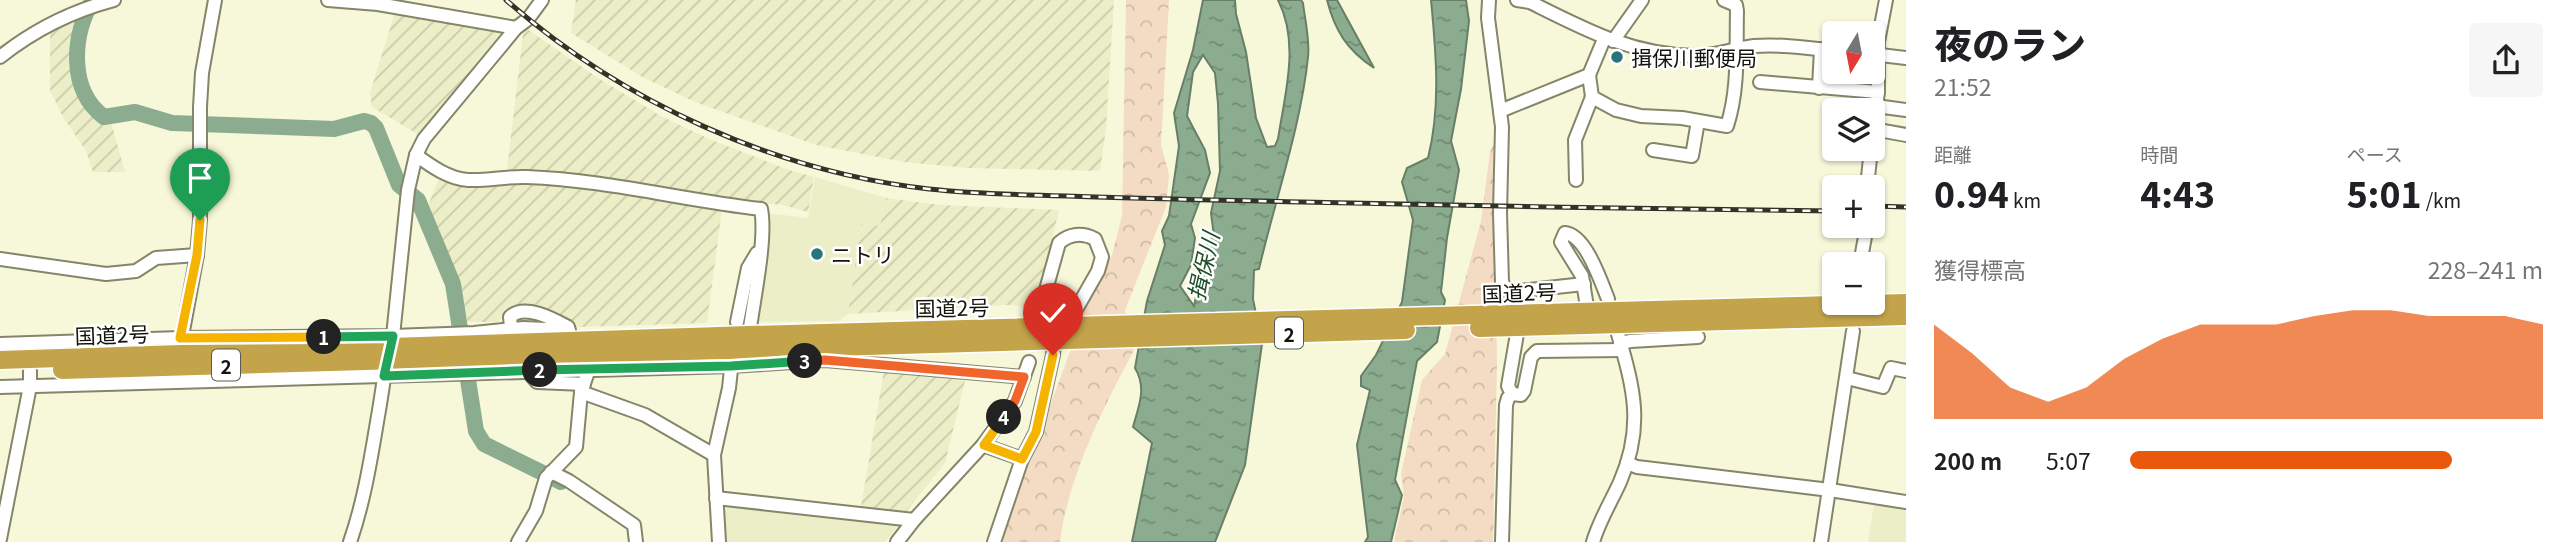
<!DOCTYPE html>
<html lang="ja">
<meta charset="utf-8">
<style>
:root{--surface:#fff;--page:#f6f6f6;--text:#202124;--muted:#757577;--accent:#ea580c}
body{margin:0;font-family:Georgia,"Noto Sans JP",serif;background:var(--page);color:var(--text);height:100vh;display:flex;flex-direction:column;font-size:26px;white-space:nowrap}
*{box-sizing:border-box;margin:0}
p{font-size:23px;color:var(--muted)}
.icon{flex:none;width:38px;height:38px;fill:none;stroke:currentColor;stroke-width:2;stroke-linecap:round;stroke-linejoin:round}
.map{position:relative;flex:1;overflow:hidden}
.drawer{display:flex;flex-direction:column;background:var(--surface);width:665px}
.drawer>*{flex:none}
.needle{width:46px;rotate:190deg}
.fabs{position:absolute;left:1822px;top:21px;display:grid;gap:14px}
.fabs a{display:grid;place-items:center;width:63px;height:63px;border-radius:7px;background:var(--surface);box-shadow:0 2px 5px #0004;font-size:35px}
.pin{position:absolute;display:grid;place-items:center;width:60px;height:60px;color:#fff;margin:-72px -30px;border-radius:50% 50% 50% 0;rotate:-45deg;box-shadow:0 0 7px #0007}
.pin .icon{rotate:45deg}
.km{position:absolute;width:35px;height:35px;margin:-18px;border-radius:50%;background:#222;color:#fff;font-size:19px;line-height:35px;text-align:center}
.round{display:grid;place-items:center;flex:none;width:74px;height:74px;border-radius:7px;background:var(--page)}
.overview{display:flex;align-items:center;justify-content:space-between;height:119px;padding:0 28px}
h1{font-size:38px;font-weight:800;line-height:52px}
.figures{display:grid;grid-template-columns:repeat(3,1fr);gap:10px;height:119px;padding:7px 28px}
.figures div{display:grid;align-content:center}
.figures b{font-size:35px;font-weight:800}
.figures small{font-size:19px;font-weight:400}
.figures p{font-size:19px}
.chart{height:196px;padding:14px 28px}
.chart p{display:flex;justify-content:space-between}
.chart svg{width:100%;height:126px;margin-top:7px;fill:var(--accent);opacity:.7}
ul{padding:0 28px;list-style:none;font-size:23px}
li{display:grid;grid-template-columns:112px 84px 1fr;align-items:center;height:52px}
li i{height:18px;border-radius:9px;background:var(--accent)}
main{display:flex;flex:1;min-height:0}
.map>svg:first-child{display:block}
.built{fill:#eceec7}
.industrial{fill:url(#industrial-furrows)}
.park{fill:url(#park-crowns)}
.water{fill:url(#water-ripples);stroke:#687f67;stroke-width:2;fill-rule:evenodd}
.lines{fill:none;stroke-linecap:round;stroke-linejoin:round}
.river{stroke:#8cac8f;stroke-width:16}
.minor-casing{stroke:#848569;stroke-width:16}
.highway-casing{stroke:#fff;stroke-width:21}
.minor{stroke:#fff;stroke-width:12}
.highway{stroke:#c3a44a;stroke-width:18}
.rail-casing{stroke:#323325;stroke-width:5}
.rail{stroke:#fff;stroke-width:2.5;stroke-dasharray:8;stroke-linecap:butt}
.split-1-casing{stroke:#fff;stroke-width:14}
.split-2-casing{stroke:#fff;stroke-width:14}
.split-3-casing{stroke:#fff;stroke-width:14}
.split-4-casing{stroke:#fff;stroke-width:14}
.split-5-casing{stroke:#fff;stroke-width:14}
.split-1{stroke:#f5b400;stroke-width:9}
.split-2{stroke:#22a559;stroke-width:9}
.split-3{stroke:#22a559;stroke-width:9}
.split-4{stroke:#f0652b;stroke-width:9}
.split-5{stroke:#f5b400;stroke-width:9}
.poi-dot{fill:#29737a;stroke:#fff;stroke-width:2.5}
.labels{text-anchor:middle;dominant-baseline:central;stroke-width:5;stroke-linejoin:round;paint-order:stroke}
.shield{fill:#fff;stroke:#5a5b54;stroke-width:2}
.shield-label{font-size:19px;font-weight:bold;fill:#14150a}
.poi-label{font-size:21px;fill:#14150a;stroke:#fff;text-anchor:start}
.street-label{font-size:21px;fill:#14150a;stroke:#fff}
.water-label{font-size:23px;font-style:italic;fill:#1f5028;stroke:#fff}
</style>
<main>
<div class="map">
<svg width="1906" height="542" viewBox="0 0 1906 542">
<defs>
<pattern id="industrial-furrows" width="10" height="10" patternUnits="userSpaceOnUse" patternTransform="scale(1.75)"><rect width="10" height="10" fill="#eceec7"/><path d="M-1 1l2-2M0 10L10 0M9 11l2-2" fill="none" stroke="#cacbaa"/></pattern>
<pattern id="park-crowns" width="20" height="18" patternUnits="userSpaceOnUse" patternTransform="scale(1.75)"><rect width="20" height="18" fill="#f3dcc3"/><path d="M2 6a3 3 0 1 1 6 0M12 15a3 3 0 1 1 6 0" fill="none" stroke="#cfbca6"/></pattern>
<pattern id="water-ripples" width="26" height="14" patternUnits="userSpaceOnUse" patternTransform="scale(1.75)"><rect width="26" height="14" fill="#8cac8f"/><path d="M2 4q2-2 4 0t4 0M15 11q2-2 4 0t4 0" fill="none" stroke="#718b73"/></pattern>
</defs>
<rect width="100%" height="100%" fill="#f7f8d9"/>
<!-- built -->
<g class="built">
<path d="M815 177 886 198 880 227 861 224 848 314 838 321 755 322 766 213 808 218Z"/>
<path d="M1874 504 1906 510V542H1868Z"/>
<path d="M729 507 893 522 898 526 885 542H724L723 512Z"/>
</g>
<!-- industrial -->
<g class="industrial">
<path d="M576 0H1114L1106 128 1100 171 967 168 904 162 816 145 695 102 644 78 571 33Z"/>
<path d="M395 12 501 28 503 36 419 135 372 107 370 93Z"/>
<path d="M83 13 73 47 75 84 82 101 92 114 101 119H110L125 172H93L86 151 63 117 50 90V27Z"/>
<path d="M527 29 598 78 661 116 709 139 789 170 814 177 808 212 783 205 711 198 626 180 507 170 523 34Z"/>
<path d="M439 178 458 184 531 181 669 198 722 209 707 323 578 327 560 314 520 305 497 322H468L443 244 426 211Z"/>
<path d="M886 198 941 205 1059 210 1035 307 1005 305 848 314 861 224 880 226Z"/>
<path d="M884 370 940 375 965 381 945 463 905 513 861 507Z"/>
</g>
<!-- park -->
<g class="park">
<path d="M1126 0H1169L1161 145 1169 174 1166 207 1125 310 1134 350C1103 408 1068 477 1060 542H1000L1086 308 1112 255 1122 216Z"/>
<path d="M1494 143 1497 364 1493 542H1394L1404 497 1401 474 1422 380 1445 354 1481 221 1490 152Z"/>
</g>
<!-- water -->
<g class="water">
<path d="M1203 0H1235L1236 14 1246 52 1256 118 1267 147 1275 146 1278 139C1285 93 1300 43 1278 0H1301L1303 3C1305 20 1310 40 1308 57 1301 126 1275 200 1259 269L1254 270 1253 299 1262 344 1245 465 1215 542H1132L1152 443 1133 427C1139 405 1147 388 1135 368L1147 301 1165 245 1162 231 1169 216 1179 146 1174 113 1193 50ZM1203 55 1215 73 1218 104 1220 171 1211 213 1214 236 1208 241 1194 306 1180 286 1191 265 1195 238 1191 224 1210 173 1205 150 1187 116 1193 72Z"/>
<path d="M1327 0H1337L1374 68C1347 50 1335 31 1327 0Z"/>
<path d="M1431 0H1466L1469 21 1461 89 1451 141 1459 170 1447 238 1441 292 1445 300 1437 342 1417 361 1395 480 1402 495 1391 542H1365L1368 537 1357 445 1370 390 1361 386V376L1376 355 1402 302 1413 220 1402 182 1407 168 1428 158C1441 107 1436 52 1431 0Z"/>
</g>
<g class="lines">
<!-- river -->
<path class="river" d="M93 0C72 35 68 90 104 117L135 112 172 123 334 129 364 121 371 123 376 128 399 185 418 200 453 284 476 431 484 444 561 482"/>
<defs>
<g id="minor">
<path d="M328 0 378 4 516 28"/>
<path d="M1489 0 1488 18 1502 127 1500 213 1502 282 1506 290 1511 292 1584 284"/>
<path d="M1517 0 1530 2C1586 30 1632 55 1696 56 1715 56 1735 48 1754 46 1781 44 1808 48 1834 51"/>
<path d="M1613 41 1642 0"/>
<path d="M1872 54 1906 58"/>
<path d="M0 57C34 30 72 11 114 0"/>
<path d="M1589 75 1592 97 1616 110 1641 116 1682 118 1727 126C1739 89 1736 50 1737 11L1736 5 1724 0"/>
<path d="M1760 82 1878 92"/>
<path d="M1819 88 1821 49"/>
<path d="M1876 106 1906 110"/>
<path d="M1500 111 1589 75 1604 39"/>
<path d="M1873 129 1906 135"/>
<path d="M1872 137 1878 92V42L1886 0"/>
<path d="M1653 150 1692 156 1698 121"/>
<path d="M416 155C431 166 449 179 468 180 488 181 508 176 527 177 606 180 683 200 761 209 767 239 753 302 749 335"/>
<path d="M1576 180 1575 140 1592 97"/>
<path d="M1867 187 1871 149"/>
<path d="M0 259 106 274 136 271 156 258 197 255"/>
<path d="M1860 264 1867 226"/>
<path d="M1588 313 1582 276 1561 242 1565 233C1586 235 1601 282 1608 299"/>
<path d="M1039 315 1059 243C1069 234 1082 232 1095 239L1102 257 1098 271 1066 327"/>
<path d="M737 322 748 268 757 253"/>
<path d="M511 327 510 317C524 303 553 319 568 327"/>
<path d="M1620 343 1631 341 1698 337"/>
<path d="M0 344 180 338 393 336 474 333 523 328 569 330"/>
<path d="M180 347 197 255 200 220V107L202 73 215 0"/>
<path d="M530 374 537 382 584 384"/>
<path d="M1847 378 1883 387 1891 368 1906 371"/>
<path d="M0 387 731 366 825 360 1024 377"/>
<path d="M581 392 645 415 714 455"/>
<path d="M1512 394 1521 395 1524 391 1531 357 1537 351 1622 350"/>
<path d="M983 445 1022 459"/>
<path d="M1627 463 1637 467 1830 490 1906 502"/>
<path d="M551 472 569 481 634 525 636 542"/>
<path d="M716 498 914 520"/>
<path d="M0 539 30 386V371"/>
<path d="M350 542C364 502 371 458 378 416 383 389 385 362 393 336L408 190 416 155 424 139 516 28 528 19 542 0"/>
<path d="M518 542 536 511 546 478 576 447 581 392 589 369V362"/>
<path d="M719 542 714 455 729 388 732 360"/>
<path d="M897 542 914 520 983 445 1015 401 1029 362"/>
<path d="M994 542 1022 459 1036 432 1053 355 1054 340"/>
<path d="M1502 542 1506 405 1508 398 1512 394 1508 386 1518 328"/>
<path d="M1593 542C1599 521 1611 502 1620 482 1644 427 1634 389 1618 334"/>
<path d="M1821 542 1853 331"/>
</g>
<g id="highway">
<path d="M1479 328 1906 316"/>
<path d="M0 360 749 335 1906 303"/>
<path d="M62 370 1406 330"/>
</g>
</defs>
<!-- minor casing -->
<use href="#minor" class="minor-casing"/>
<!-- highway casing -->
<use href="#highway" class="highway-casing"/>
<!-- minor -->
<use href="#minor" class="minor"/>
<!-- highway -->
<use href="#highway" class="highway"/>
<defs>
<g id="rail">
<path d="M506 0C622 102 776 172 929 189 975 194 1021 195 1067 196 1145 199 1224 200 1302 202 1479 206 1657 209 1834 211"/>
<path d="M1872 206 1906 207"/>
</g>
</defs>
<!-- rail casing -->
<use href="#rail" class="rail-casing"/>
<!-- rail -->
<use href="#rail" class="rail"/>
</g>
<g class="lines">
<defs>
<path id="split-1" d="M200 220 197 255 180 338 324 337"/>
<path id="split-2" d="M324 337 393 336 384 376 540 370"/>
<path id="split-3" d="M540 370 731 366 805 361"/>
<path id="split-4" d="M805 361 825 360 1024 377 1015 401 1004 417"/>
<path id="split-5" d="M1004 417 984 445 1022 459 1036 432 1053 355"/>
</defs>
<!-- split-1 casing -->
<use href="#split-1" class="split-1-casing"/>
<!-- split-2 casing -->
<use href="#split-2" class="split-2-casing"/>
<!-- split-3 casing -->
<use href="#split-3" class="split-3-casing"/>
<!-- split-4 casing -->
<use href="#split-4" class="split-4-casing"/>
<!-- split-5 casing -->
<use href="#split-5" class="split-5-casing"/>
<!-- split-1 -->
<use href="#split-1" class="split-1"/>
<!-- split-2 -->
<use href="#split-2" class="split-2"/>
<!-- split-3 -->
<use href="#split-3" class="split-3"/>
<!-- split-4 -->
<use href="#split-4" class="split-4"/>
<!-- split-5 -->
<use href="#split-5" class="split-5"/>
</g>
<!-- markers -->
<g class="poi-dot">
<circle cx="1617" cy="57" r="7"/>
<circle cx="817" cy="254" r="7"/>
</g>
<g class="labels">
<!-- shield labels -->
<g class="shield">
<rect x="1275" y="317.5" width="28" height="31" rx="5"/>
<rect x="212" y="349.5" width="28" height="31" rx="5"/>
</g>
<g class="shield-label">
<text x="1289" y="333">2</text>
<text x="226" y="365">2</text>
</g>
<!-- poi labels -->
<g class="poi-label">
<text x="1631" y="57">揖保川郵便局</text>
<text x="831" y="254">ニトリ</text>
</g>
<!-- street labels -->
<g class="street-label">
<text transform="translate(1519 292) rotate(-2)">国道2号</text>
<text transform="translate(952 307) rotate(-1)">国道2号</text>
<text transform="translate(112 334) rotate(-2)">国道2号</text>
</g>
<!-- water labels -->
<g class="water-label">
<text transform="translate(1202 266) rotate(-77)">揖保川</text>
</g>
</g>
</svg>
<div class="fabs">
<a><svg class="needle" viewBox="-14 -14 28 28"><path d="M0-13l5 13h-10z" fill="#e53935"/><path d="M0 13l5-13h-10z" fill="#757577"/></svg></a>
<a><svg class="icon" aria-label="layers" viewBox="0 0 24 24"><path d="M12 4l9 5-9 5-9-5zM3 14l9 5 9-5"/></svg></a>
<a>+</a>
<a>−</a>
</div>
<div class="pin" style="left:200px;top:220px;background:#1e9e55"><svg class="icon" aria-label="arrive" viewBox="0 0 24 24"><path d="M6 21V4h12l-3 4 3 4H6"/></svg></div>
<div class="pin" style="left:1053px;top:355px;background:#d93025"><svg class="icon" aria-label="check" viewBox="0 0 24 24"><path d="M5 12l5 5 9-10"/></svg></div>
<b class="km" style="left:324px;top:337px">1</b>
<b class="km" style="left:540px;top:370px">2</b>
<b class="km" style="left:805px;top:361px">3</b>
<b class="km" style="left:1004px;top:417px">4</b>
</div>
<section class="drawer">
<div class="overview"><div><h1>夜のラン</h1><p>21:52</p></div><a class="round"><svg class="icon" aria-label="share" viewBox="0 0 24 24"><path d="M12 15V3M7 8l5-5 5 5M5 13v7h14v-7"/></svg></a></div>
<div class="figures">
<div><p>距離</p><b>0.94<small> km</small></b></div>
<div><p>時間</p><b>4:43</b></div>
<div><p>ペース</p><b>5:01<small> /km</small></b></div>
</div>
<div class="chart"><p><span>獲得標高</span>228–241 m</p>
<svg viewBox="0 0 160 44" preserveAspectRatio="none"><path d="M0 44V11L10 21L20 33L30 38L40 33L50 23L60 16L70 11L80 11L90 11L100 8L110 6L120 6L130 8L140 8L150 8L160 11V44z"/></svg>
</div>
<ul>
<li><b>200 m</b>5:07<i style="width:78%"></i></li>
</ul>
</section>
</main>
